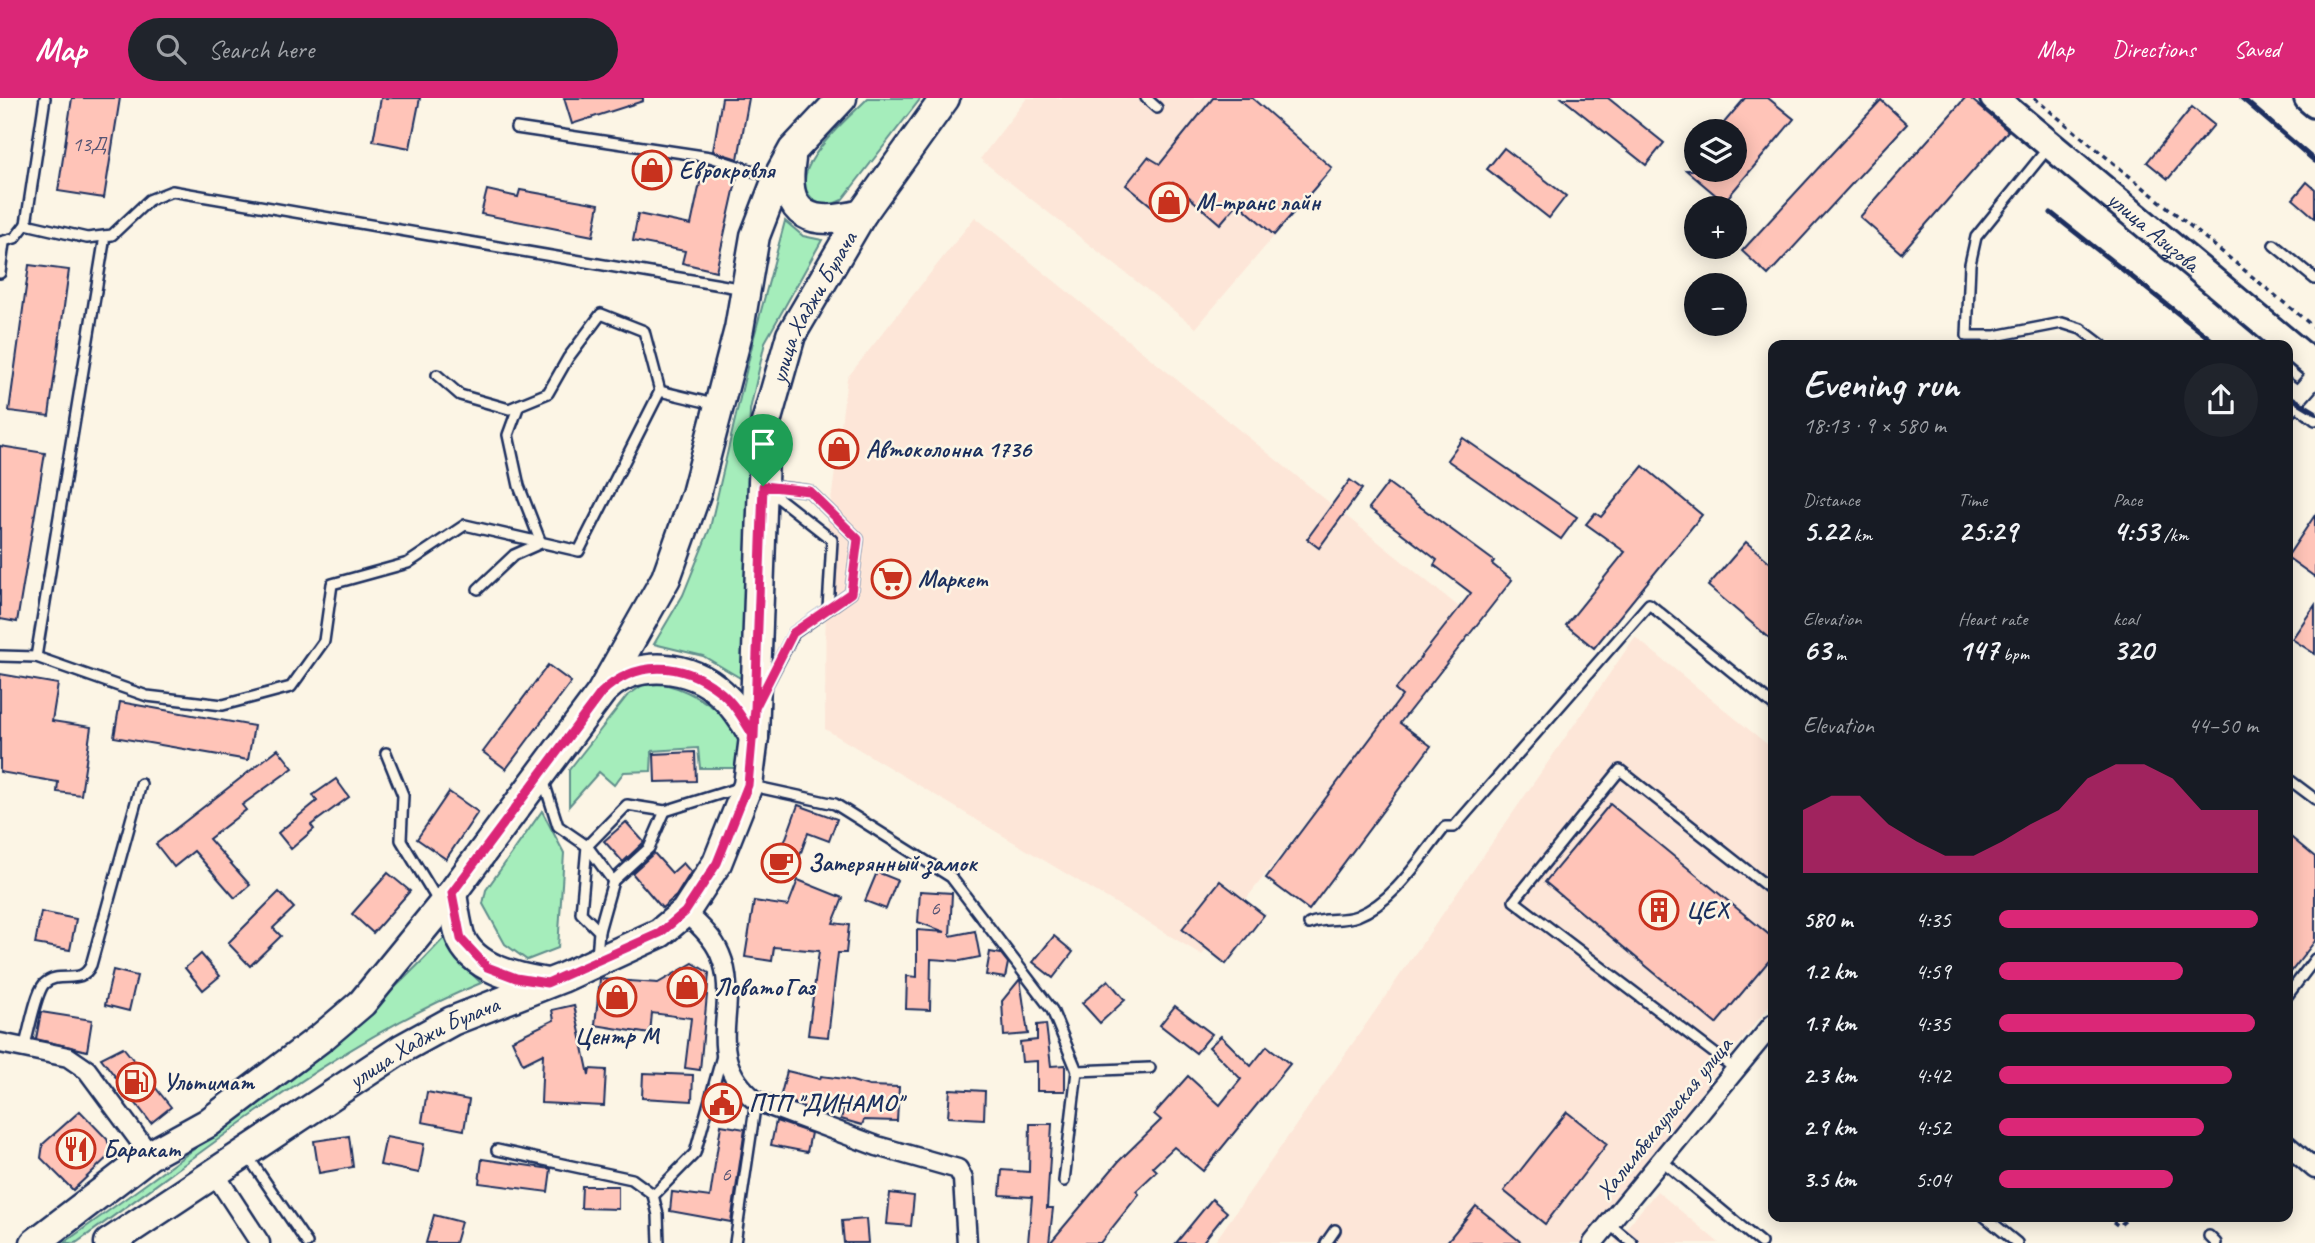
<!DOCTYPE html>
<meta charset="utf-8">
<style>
:root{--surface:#171b24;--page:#20242c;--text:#f1f3f6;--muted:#9ea1a6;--accent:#db2777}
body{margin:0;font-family:Caveat,sans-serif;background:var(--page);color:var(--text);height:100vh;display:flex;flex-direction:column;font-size:26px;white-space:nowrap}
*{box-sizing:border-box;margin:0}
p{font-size:23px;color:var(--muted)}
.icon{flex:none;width:38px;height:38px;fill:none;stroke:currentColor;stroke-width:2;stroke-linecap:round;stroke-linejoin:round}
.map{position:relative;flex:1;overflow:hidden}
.side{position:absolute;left:1768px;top:242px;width:525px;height:882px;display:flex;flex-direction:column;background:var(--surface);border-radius:14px;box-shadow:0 4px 18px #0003}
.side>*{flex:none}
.tools{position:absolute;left:1684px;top:21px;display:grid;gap:14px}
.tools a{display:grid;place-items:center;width:63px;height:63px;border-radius:50%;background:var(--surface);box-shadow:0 4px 18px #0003;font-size:35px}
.pin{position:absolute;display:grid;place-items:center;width:60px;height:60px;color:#fff;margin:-72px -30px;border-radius:50% 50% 50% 0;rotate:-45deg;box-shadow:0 0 7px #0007}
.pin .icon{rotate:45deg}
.round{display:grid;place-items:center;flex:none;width:74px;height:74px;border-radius:37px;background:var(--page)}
.head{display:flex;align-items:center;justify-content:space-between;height:119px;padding:0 35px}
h1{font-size:38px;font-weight:800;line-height:52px}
.figures{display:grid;grid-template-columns:repeat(3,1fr);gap:10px;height:119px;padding:7px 35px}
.figures div{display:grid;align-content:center}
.figures b{font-size:30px;font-weight:800}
.figures small{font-size:19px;font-weight:400}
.figures p{font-size:19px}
.chart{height:196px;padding:14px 35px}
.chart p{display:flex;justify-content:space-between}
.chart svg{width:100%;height:126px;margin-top:7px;fill:var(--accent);opacity:.7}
ul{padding:0 35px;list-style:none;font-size:23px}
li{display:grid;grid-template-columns:112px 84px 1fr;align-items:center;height:52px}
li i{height:18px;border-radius:9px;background:var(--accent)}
header{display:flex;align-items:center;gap:42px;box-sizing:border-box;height:98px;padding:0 35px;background:var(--accent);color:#fff}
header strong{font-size:33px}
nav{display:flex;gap:38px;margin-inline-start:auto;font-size:24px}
.search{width:490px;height:63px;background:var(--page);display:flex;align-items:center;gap:18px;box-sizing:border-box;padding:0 24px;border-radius:38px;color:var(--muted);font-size:26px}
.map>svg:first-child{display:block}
.built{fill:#fde6d8}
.green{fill:#a5edbb;stroke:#608e8c;stroke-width:2}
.building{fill:#ffc4b8;stroke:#1b2f5e;stroke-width:2}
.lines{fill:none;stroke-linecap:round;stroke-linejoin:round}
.lane-casing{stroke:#1b2f5e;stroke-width:14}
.street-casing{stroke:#1b2f5e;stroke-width:23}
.secondary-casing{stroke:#1b2f5e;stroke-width:32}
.primary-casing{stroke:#1b2f5e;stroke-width:33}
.path{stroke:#1b2f5e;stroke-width:3.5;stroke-dasharray:5 5;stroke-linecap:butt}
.lane{stroke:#fcf5e5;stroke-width:9}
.street{stroke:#fcf5e5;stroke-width:18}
.secondary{stroke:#fcf5e5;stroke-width:26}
.primary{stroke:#fcf5e5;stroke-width:28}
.rail{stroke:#1b2f5e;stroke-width:5}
.route-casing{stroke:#fff;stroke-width:14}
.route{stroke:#db2777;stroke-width:9}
.labels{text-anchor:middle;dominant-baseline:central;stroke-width:5;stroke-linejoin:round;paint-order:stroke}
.number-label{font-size:21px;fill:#545474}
.poi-label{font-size:24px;font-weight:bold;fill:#1b2f5e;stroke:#fcf5e5;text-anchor:start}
.street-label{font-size:24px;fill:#1b2f5e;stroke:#fcf5e5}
</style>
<header>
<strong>Map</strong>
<div class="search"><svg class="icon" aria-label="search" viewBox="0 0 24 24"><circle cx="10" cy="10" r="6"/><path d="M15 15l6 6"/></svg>Search here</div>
<nav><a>Map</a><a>Directions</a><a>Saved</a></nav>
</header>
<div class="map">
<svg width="2315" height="1145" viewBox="0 0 2315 1145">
<rect width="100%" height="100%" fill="#fcf5e5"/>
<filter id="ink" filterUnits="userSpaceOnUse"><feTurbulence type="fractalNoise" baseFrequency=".0143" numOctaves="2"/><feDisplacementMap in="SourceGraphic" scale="14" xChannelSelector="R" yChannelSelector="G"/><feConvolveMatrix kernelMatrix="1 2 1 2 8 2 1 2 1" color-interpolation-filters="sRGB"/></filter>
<g filter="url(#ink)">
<!-- built -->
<g class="built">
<path d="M1027 0H1252L1332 70 1196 230 980 61Z"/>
<path d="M975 119 1469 517 1202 857 825 631 826 442 847 280Z"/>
<path d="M1635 539 1773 651V903L1582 1145H1214Z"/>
<path d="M1657 1093 1719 1145H1614Z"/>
</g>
<!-- green -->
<g class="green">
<path d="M868 0H921L842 102 826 109C768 85 845 24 868 0Z"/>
<path d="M785 123 803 138 822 142 765 244 750 312 742 581 703 558 654 546 683 497 710 430 754 239Z"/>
<path d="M664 586C692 593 735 616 740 648 741 655 738 663 736 670H700L698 650 652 653 651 673 624 674 614 687 599 674 569 708V672L627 598 643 587Z"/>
<path d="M542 713 564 755 558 850 527 862 505 846 483 806 486 792Z"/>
<path d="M445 839 461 865 481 885C335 944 205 1054 76 1145H64C195 1049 334 959 445 839Z"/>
</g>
<!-- building -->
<g class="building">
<path d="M72 0H120L104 100 58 93Z"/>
<path d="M381 0H420L410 50 373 43Z"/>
<path d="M564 0H643V3L572 26Z"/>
<path d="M722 0H749L738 61 713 53Z"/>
<path d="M1213 0H1252L1332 70 1274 137 1238 105 1220 126 1173 85 1153 109 1126 87 1148 59 1160 66Z"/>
<path d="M1562 0H1608L1664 45 1646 67Z"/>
<path d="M1745 0H1768L1794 21 1724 104 1686 72H1734V33H1717Z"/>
<path d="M1965 0H1970L2008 33 1901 155 1860 119Z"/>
<path d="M1881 2 1907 26 1768 177 1742 153Z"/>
<path d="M2192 9 2214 27 2168 81 2147 64Z"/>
<path d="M1504 50 1566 98 1549 120 1487 71Z"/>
<path d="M704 66 738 75 716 173 682 165 685 153 633 143 638 116 691 127Z"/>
<path d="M2307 84 2315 91V120L2293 101Z"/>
<path d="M487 92 518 99 520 92 599 106 593 138 481 116Z"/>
<path d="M29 167 69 172 49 318 9 313Z"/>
<path d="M1463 340 1577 419 1561 441 1447 362Z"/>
<path d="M0 348 45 355 17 524 0 521Z"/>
<path d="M1643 368 1702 417 1594 550 1566 527 1625 454 1586 426 1595 415 1601 419Z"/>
<path d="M1350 382 1362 391 1319 450 1307 441Z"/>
<path d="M1388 385 1494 463 1492 466 1512 482 1400 625 1431 648 1309 812 1266 780 1402 598 1395 592 1471 495 1434 467 1437 462 1369 410Z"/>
<path d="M2315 417V479L2287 459Z"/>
<path d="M1746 444 1773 467V543L1708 488Z"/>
<path d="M2315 507V556L2292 541Z"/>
<path d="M548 567 571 584 506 671 483 654Z"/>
<path d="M0 576 58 586 52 623 91 629 81 697 57 694 58 684 0 674Z"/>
<path d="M120 604 254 628 248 662 114 639Z"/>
<path d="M278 651 293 670 242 707 246 712 209 741 250 787 235 800 194 753 174 769 156 746Z"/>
<path d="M695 654 696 683 655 684 654 656Z"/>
<path d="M336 681 349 699 311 727 314 731 291 751 278 735 317 703 313 697Z"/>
<path d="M449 694 478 714 446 761 417 741Z"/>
<path d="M1610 706 1773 840V858L1716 926 1545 784Z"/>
<path d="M798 707 837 721 829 743 808 735 795 771 777 765Z"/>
<path d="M626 724 644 744 623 764 604 743Z"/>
<path d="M2287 736 2315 759V843L2287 879Z"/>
<path d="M654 755 672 775 683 765 691 774 676 798 662 810 632 775Z"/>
<path d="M877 774 897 782 886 811 865 803Z"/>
<path d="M388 775 410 793 373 835 352 816Z"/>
<path d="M798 782 843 800 833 825 849 827 846 855H838L828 939 808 937 819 853 774 849 772 863 745 859 754 803 788 808Z"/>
<path d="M1220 783 1264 817 1226 866 1182 831Z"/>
<path d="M920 793 952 795 950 838 975 833 980 859 960 863 931 861 930 912 906 911 907 878 917 879V832L945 834 918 824Z"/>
<path d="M279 794 294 810 273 830 281 838 250 868 228 845Z"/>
<path d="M41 814 76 821 70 852 35 846Z"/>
<path d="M1054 838 1073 854 1053 880 1033 864Z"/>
<path d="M990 854 1001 856 1008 865 1005 880 986 877Z"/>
<path d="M201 856 220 878 203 892 185 870Z"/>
<path d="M693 865 709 875 700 972 685 970 691 920 652 915 650 936 595 927 600 881 658 885Z"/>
<path d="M113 872 137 878 129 913 105 907Z"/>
<path d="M1020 881 1028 936 1004 938 1002 903Z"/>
<path d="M1108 882 1125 902 1100 925 1082 905Z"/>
<path d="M574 907 589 977 590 971 606 972 604 1008 541 1005 543 956 523 966 512 942 554 922 552 912Z"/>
<path d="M1175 908 1212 936 1196 955 1160 927Z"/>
<path d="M41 914 92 922 87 953 36 941Z"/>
<path d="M1046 926 1051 968 1065 967V993H1037V963L1022 964 1020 944 1037 942V927Z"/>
<path d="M1221 938 1251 968 1267 948 1290 966 1203 1073 1174 1049 1153 1069 1157 1073 1136 1093 1139 1096 1100 1145H1050L1119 1063 1161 1022 1154 1016 1188 978 1220 1007 1241 981 1209 949Z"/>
<path d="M123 949 171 1009 151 1025 101 960Z"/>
<path d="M787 973 820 981 821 978 845 981 869 988 899 989 897 1023 864 1022 862 1027 841 1021 844 1010 816 1007 815 1013 780 1000Z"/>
<path d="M643 975 693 977 692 1003 642 1000Z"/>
<path d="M950 991 985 993 984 1021 948 1019Z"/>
<path d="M427 994 469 1002 464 1032 422 1024Z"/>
<path d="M80 1013 107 1041 112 1055 73 1092 41 1060 43 1046Z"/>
<path d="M1567 1014 1607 1046 1545 1126 1504 1093Z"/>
<path d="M776 1023 811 1035 807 1054 771 1047Z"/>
<path d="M1030 1026H1052L1047 1110H1053L1049 1145H1028L1032 1099 1000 1097 1002 1072 1029 1074Z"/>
<path d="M721 1027 745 1031 731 1124 670 1113 672 1094 710 1099Z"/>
<path d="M349 1038 353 1069 319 1075 314 1043Z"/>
<path d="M386 1039 424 1046 419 1075 380 1067Z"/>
<path d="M482 1061 551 1071 548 1094 479 1085Z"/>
<path d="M582 1088H618V1111L581 1110Z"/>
<path d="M890 1095 914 1098 911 1128 887 1126Z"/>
<path d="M1212 1101 1227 1114 1202 1145H1176Z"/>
<path d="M1476 1108 1522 1145H1446Z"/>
<path d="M434 1117 461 1124 455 1145H426Z"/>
<path d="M866 1121 868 1145H844L842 1123Z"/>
</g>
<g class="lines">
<defs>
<g id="lane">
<path d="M45 0 26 126 87 140 112 137 149 102 172 93 744 191"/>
<path d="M1146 0 1157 10"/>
<path d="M516 30 710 59 775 80"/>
<path d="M2048 50 1976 139 1970 166 1967 238H1995L2062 225 2081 231 2102 247"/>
<path d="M0 144 15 140 26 126"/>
<path d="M2274 147 2315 181"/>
<path d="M0 175 4 145"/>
<path d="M437 277 460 297 509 311 548 295 568 260 601 216 644 233 660 293 714 306"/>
<path d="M2287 285 2301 295"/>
<path d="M2293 305 2315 322"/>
<path d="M767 391 832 442 828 511"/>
<path d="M478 491 514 457 541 445 519 388 508 337 519 307"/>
<path d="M0 558 36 559 147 598 223 607 291 589 324 543 332 486 408 465 465 427 579 453 660 293"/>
<path d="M36 559 105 138"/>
<path d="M765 590 794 535 851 495 858 441 809 393 767 388"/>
<path d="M386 655 403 697 401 742 438 803"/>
<path d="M2287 680 2315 701"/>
<path d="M543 681 558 728 587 748 613 783"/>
<path d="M1309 826C1325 819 1340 824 1357 818 1395 803 1420 760 1445 729H1454L1649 506 1773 607"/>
<path d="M599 833 613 783 649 750 665 713"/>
<path d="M597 858 599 833 581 815 587 748 627 707 665 713 748 687 835 706 951 779 1052 912 1077 973 1064 1083"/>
<path d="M2287 898 2315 861"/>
<path d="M24 950C29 935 35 897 44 886 59 871 81 889 91 867L141 686"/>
<path d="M1735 971 1514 803 1620 672 1773 793"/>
<path d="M1077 973 1150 970"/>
<path d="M497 1052 632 1081 654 1097 695 1055 722 958"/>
<path d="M247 1057 307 1145"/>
<path d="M1661 1062 1761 1145"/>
<path d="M653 1097 658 1117 659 1145"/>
<path d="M1984 1118 2017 1145"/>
<path d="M1609 1126 1632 1145"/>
<path d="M2209 1138 2216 1145"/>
<path d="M735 1145 756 1003"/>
<path d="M1326 1145 1335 1132"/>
</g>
<g id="street">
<path d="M2287 311 2315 279"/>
<path d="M685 814C698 826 713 839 720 856 743 909 698 956 756 1003L877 1048 958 1071 963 1081 967 1145"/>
<path d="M0 945 68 959 87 972 150 1057"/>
<path d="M2287 1047 2315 1071"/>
<path d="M213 1073 260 1145"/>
<path d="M1593 1145 1773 926"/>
</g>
<g id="secondary">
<path id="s1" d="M1994 0 2315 268"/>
<path d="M2308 0 2315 6"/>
</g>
<g id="primary">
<path d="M791 61C782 120 812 129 862 116"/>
<path d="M606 590C636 561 691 566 721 595 735 608 745 623 754 639"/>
<path d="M452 795C454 809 456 824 460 838 472 871 517 880 547 885"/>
<path d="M35 1145 150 1057 208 1025 322 939 362 905 452 795 601 595 666 480 696 396 739 231 755 138 777 81 793 52 842 0"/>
<path id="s2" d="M109 1145 403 950 452 923 562 880 660 835 685 814 717 765 748 687 754 639 765 328 791 237 862 116 945 0"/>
</g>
</defs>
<!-- lane casing -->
<use href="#lane" class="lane-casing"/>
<!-- street casing -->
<use href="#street" class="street-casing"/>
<!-- secondary casing -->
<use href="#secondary" class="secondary-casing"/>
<!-- primary casing -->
<use href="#primary" class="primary-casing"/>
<!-- path -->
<g class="path">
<path d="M2034 0 2315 230"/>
<path d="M2105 1118 2119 1128 2131 1118"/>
</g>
<!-- lane -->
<use href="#lane" class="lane"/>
<!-- street -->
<use href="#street" class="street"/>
<!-- secondary -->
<use href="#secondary" class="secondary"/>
<!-- primary -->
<use href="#primary" class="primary"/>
<!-- rail -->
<g class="rail">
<path d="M2242 0 2315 63"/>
<path d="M2051 115 2218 247"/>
<path d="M2287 297 2315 314"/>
</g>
</g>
</g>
<g class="lines" filter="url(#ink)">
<defs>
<path id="route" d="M763 388 754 639C744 623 734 604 718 592 681 563 635 562 601 595L452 795 461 841 487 869 516 880 547 885 660 835 685 814 717 765 748 687 755 610 793 535 851 495 858 441 809 393 763 388"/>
</defs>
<!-- route casing -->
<use href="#route" class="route-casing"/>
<!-- route -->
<use href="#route" class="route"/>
</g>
<!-- icons -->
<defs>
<symbol id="shop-ring" viewBox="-11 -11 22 22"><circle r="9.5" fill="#fcf5e5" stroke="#c8321e" stroke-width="1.5"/><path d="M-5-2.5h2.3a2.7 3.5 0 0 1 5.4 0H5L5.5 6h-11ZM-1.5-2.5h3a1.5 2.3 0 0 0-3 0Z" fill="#c8321e"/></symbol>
<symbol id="supermarket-ring" viewBox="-11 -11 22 22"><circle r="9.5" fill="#fcf5e5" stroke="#c8321e" stroke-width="1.5"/><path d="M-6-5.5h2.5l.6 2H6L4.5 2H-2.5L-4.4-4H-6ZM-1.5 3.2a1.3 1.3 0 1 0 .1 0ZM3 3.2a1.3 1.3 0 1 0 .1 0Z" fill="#c8321e"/></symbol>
<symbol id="cafe-ring" viewBox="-11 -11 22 22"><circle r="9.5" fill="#fcf5e5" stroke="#c8321e" stroke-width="1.5"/><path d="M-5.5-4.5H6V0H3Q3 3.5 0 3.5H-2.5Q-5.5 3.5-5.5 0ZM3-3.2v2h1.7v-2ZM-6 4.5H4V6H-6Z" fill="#c8321e"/></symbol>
<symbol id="building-ring" viewBox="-11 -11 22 22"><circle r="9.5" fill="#fcf5e5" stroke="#c8321e" stroke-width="1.5"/><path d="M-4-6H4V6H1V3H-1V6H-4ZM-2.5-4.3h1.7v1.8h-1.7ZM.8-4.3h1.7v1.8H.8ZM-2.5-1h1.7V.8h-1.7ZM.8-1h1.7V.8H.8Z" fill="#c8321e"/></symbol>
<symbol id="fuel-ring" viewBox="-11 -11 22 22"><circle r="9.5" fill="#fcf5e5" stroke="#c8321e" stroke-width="1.5"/><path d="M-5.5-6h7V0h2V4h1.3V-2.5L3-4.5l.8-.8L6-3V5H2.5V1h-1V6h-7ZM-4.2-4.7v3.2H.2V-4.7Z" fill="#c8321e"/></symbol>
<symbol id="civic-ring" viewBox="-11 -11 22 22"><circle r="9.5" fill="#fcf5e5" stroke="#c8321e" stroke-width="1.5"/><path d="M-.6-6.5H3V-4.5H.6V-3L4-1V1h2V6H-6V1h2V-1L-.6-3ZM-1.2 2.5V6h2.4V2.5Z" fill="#c8321e"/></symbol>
<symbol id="restaurant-ring" viewBox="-11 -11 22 22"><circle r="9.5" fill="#fcf5e5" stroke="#c8321e" stroke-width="1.5"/><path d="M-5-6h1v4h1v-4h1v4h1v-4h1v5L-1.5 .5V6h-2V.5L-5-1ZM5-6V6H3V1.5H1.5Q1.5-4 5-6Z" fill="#c8321e"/></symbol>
</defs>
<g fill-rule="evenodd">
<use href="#shop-ring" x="630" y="50" width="44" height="44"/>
<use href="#shop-ring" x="1147" y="82" width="44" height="44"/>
<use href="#shop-ring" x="817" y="329" width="44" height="44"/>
<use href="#supermarket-ring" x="869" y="459" width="44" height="44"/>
<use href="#cafe-ring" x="759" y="743" width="44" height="44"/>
<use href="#building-ring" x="1637" y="790" width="44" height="44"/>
<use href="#shop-ring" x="665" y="867" width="44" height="44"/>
<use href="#shop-ring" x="595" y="877" width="44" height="44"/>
<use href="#fuel-ring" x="114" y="962" width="44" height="44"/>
<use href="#civic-ring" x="700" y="983" width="44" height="44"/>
<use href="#restaurant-ring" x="54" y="1029" width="44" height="44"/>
</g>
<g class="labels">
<!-- number labels -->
<g class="number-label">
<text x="89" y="46">13Д</text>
<text x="935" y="810">6</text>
<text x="726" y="1076">6</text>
</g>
<!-- poi labels -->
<g class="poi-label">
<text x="679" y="72">Еврокровля</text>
<text x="1196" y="104">М-транс лайн</text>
<text x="866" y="351">Автоколонна 1736</text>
<text x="918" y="481">Маркет</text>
<text x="808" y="765">Затерянный замок</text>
<text x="1686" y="812">ЦЕХ</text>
<text x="714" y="889">ЛоватоГаз</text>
<text x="617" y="938" text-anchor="middle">Центр М</text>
<text x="163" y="984">Ультимат</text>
<text x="749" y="1005">ПТП "ДИНАМО"</text>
<text x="103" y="1051">Баракат</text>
</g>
<!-- street labels -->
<g class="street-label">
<text stroke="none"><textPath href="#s1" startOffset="208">улица Азизова</textPath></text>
<text stroke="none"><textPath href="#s2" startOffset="1298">улица Хаджи Булача</textPath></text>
<text stroke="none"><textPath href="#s2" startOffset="374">улица Хаджи Булача</textPath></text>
<text transform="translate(1664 1020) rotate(-51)">Халимбекаульская улица</text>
</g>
</g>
</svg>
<div class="tools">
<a><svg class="icon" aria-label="layers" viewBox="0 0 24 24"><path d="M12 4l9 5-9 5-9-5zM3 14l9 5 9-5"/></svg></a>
<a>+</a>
<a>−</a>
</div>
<div class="pin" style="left:763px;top:388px;background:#1e9e55"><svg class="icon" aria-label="arrive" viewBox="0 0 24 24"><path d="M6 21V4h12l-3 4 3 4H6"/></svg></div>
<section class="side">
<div class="head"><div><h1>Evening run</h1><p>18:13 · 9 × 580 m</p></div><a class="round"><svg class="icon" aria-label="share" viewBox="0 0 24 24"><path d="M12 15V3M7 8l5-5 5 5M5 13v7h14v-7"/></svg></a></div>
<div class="figures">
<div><p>Distance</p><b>5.22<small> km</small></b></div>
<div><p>Time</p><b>25:29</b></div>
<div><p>Pace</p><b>4:53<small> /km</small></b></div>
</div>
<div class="figures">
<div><p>Elevation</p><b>63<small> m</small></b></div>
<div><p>Heart rate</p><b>147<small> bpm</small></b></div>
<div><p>kcal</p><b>320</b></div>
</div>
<div class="chart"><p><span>Elevation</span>44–50 m</p>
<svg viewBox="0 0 160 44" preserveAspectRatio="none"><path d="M0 44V22L10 17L20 17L30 27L40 33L50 38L60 38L70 33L80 27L90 22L100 11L110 6L120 6L130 11L140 22L150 22L160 22V44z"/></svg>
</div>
<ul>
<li><b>580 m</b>4:35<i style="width:100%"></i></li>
<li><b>1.2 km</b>4:59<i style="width:71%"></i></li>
<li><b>1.7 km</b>4:35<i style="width:99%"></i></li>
<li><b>2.3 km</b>4:42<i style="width:90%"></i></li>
<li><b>2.9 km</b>4:52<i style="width:79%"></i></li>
<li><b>3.5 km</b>5:04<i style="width:67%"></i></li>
</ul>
</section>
</div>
